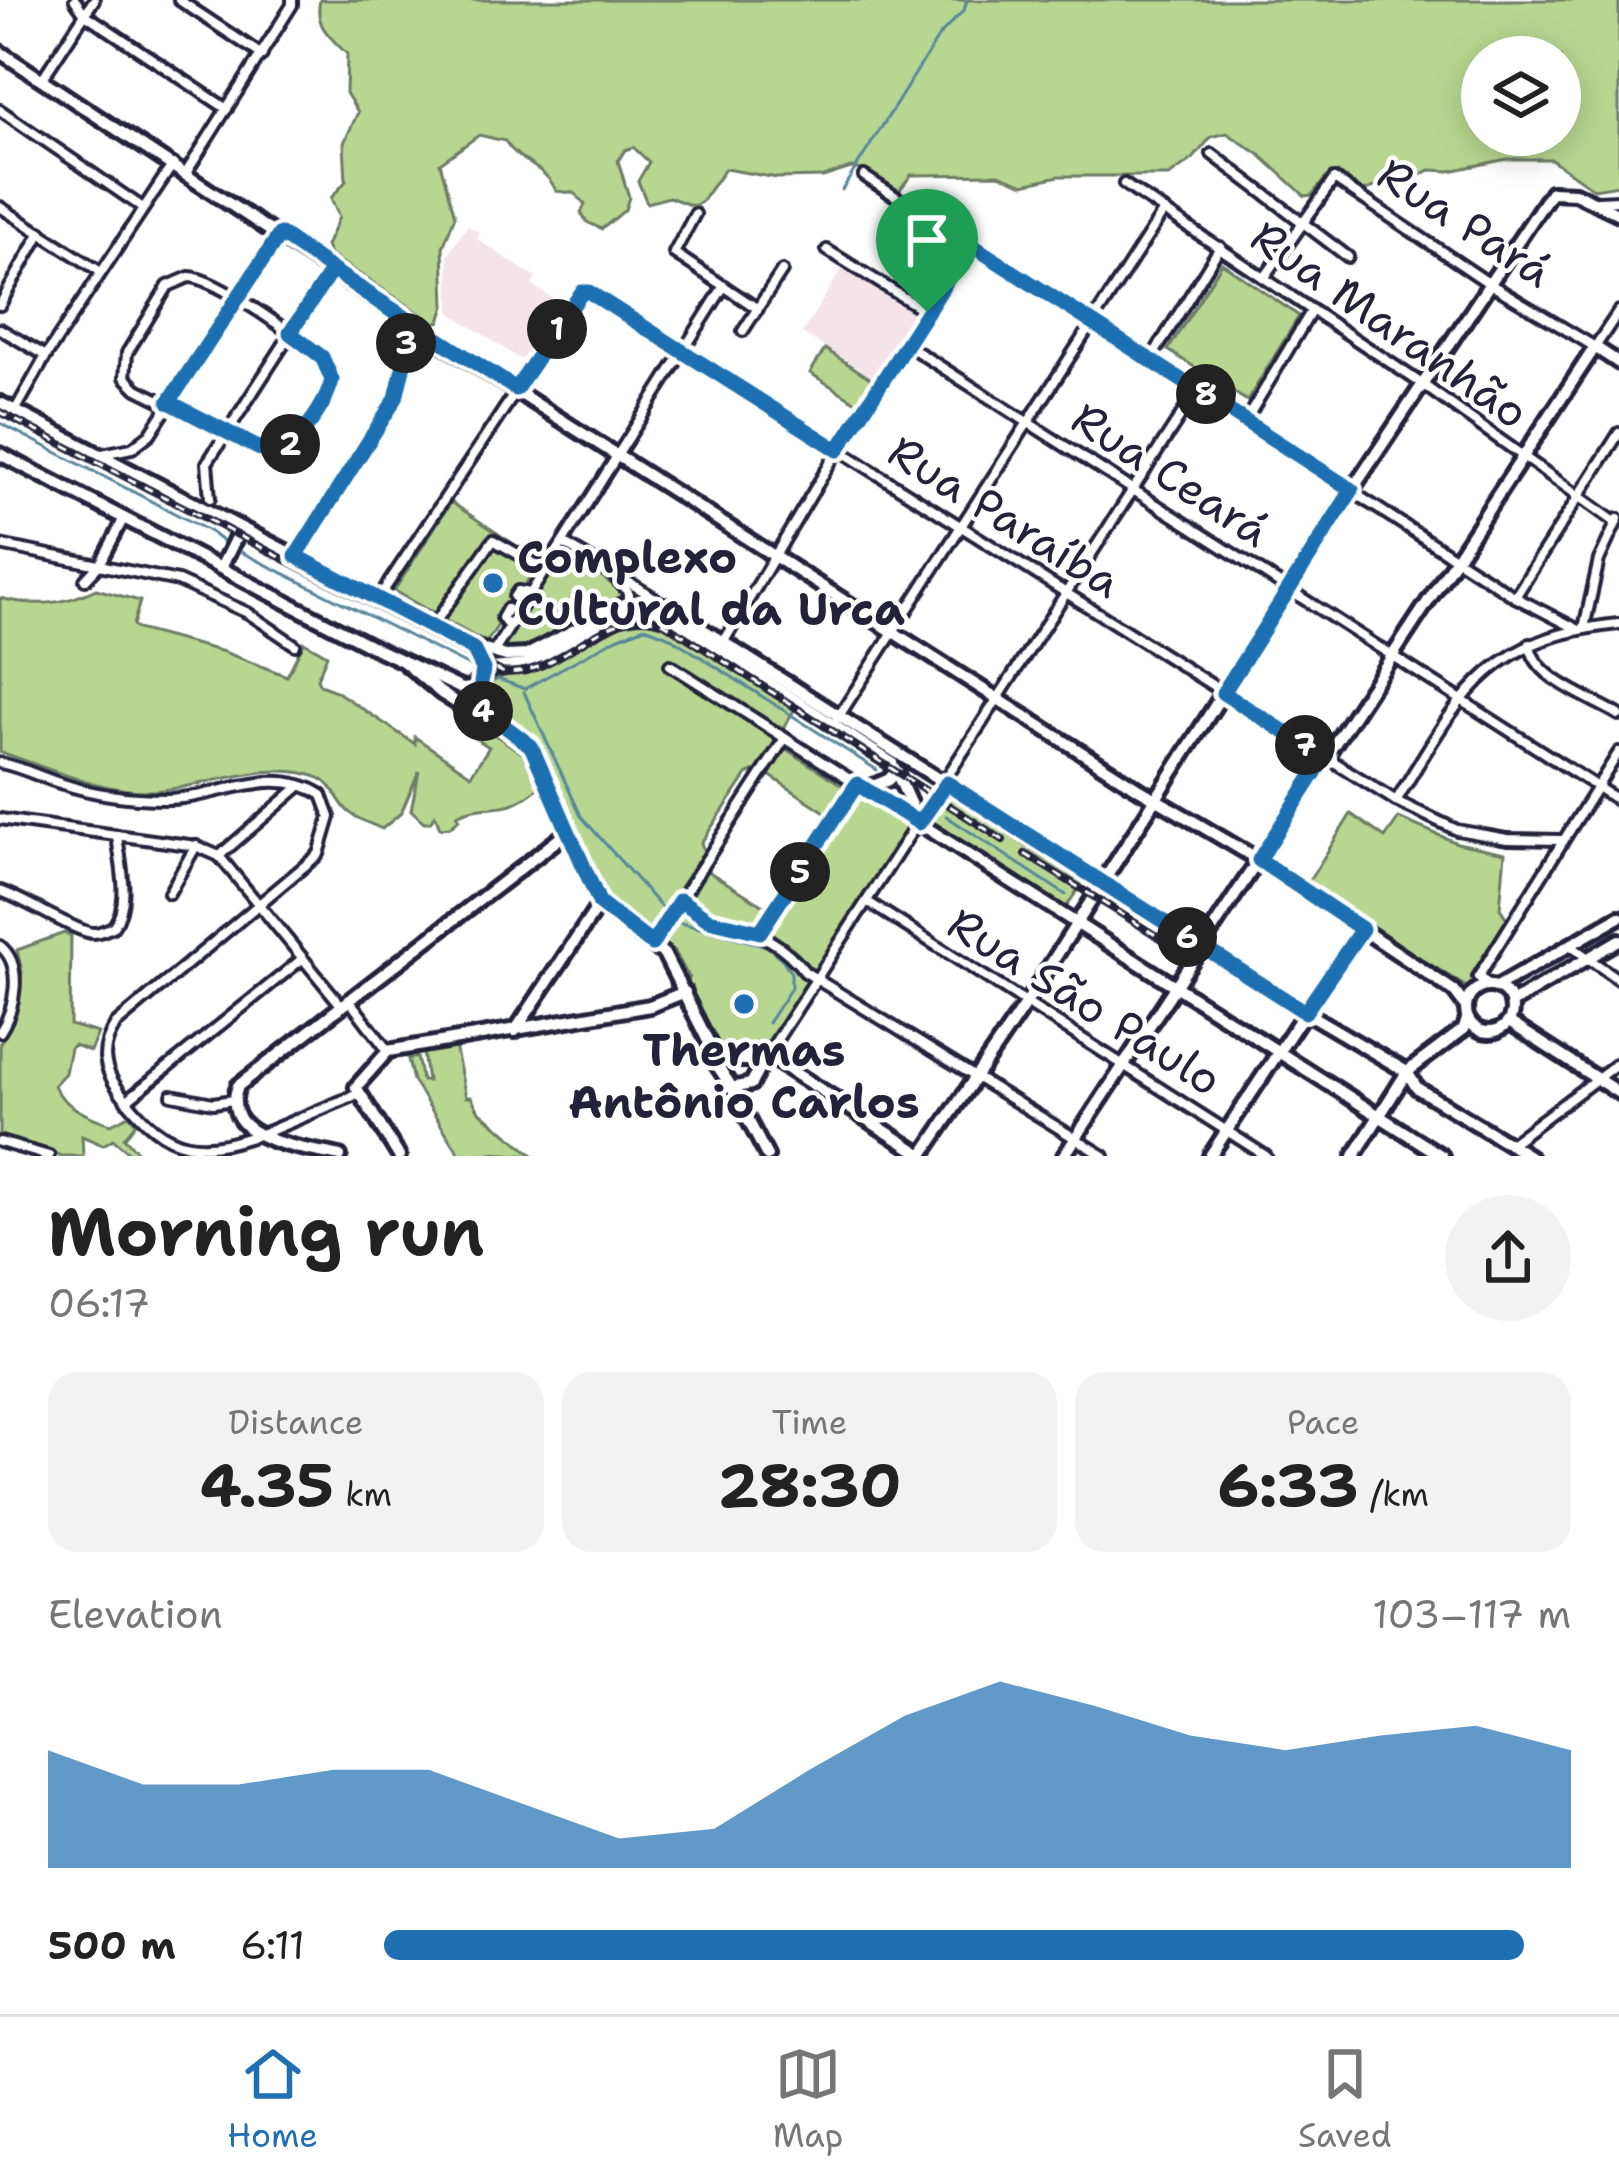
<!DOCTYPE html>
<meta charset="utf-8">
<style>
:root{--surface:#fff;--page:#f2f2f2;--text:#222;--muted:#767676;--line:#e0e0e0;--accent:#1f6fb2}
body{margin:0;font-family:"Shantell Sans",sans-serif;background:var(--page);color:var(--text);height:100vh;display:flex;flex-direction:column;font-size:45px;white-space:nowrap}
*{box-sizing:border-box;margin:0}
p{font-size:39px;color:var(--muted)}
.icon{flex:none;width:66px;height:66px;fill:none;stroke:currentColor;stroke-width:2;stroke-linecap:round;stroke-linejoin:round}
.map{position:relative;height:1156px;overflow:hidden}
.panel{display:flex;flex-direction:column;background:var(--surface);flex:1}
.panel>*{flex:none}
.controls{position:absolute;left:1461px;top:36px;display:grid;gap:24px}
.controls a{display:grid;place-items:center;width:120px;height:120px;border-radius:50%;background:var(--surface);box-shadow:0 6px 30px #0003;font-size:60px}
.pin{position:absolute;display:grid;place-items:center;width:102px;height:102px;color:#fff;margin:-123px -51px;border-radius:50% 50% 50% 0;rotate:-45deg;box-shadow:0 0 12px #0007}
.pin .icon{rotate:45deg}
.km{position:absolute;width:60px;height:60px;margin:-30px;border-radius:50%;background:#222;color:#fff;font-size:33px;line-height:60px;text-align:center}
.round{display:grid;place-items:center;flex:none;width:126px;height:126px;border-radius:63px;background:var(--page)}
.overview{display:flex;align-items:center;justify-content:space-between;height:204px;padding:0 48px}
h1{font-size:66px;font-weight:700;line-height:90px}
.metrics{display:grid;grid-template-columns:repeat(3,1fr);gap:18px;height:204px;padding:12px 48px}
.metrics div{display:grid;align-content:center;border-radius:30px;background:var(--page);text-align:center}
.metrics b{font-size:60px;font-weight:700}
.metrics small{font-size:33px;font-weight:400}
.metrics p{font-size:33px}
.chart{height:336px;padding:24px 48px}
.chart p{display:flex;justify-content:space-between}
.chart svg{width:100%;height:216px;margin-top:12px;fill:var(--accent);opacity:.7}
ul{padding:0 48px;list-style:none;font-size:39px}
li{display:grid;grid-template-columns:192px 144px 1fr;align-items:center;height:90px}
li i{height:30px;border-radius:15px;background:var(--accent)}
.dock{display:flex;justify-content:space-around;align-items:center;height:168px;border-top:3px solid var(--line);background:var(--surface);font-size:33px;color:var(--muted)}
.dock a{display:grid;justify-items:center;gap:6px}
.dock .current{color:var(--accent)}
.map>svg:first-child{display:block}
.built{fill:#f4e4ea}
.green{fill:#b7d790;stroke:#6c7c66;stroke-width:3;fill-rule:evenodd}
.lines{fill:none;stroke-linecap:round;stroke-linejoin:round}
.stream{stroke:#59879c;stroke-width:3}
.street-casing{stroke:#22223b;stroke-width:16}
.secondary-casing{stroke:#22223b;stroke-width:20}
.primary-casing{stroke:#22223b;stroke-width:20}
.street{stroke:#fff;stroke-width:8}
.secondary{stroke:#fff;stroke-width:10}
.primary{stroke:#fff;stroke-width:10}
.rail-casing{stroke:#22223b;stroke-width:8}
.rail{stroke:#fff;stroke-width:3;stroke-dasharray:9;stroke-linecap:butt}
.route-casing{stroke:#fff;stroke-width:24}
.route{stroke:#1f6fb2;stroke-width:15}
.poi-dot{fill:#1f6fb2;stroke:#fff;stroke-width:4.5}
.labels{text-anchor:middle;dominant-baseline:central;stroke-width:9;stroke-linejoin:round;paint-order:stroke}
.street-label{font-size:45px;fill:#22223b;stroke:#fff}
.poi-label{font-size:45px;font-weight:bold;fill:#22223b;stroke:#fff;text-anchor:start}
</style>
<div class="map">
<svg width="1619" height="1156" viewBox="0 0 1619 1156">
<rect width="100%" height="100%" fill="#fff"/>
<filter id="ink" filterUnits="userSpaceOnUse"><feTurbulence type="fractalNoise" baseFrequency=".00833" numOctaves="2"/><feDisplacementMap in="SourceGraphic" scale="24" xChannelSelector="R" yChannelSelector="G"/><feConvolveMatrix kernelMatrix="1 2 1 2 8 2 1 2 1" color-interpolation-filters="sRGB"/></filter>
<g filter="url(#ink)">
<!-- built -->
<g class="built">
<path d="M468 225 480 233 477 239 536 278 532 285 559 303 521 360 450 312 448 255Z"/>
<path d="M845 264 916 308 873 377 802 333Z"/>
</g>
<!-- green -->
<g class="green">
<path d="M320 0H1619V185L1594 189 1551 159H1507L1450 171 1430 170 1410 181 1385 177 1378 186 1363 191 1338 173H1330L1312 195 1305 196 1260 155 1227 133 1211 137 1193 159 1169 176H1059L1024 184 999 174 911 175 899 191 863 170 851 168 823 177 777 178 725 169 701 202 693 206 669 197 647 203 638 181 649 162 633 147 625 150 618 161 629 197 625 210 602 229 587 222 581 213 585 204 574 193 556 191C546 166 519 164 505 141L479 135 440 163 455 216 443 247 445 306 440 321 435 323 330 255 326 246 339 217 331 198 346 181 344 143 358 112 346 93 347 54C330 37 314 26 320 0ZM1482 57H1560V135H1482Z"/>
<path d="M1222 263 1299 316 1247 401 1168 350Z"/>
<path d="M825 349 873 380 858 403 810 373Z"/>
<path d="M451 502 540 562 486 643 394 591Z"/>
<path d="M563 553 574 554 625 595 529 649 507 651 503 645Z"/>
<path d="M96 589 140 601 133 625 137 629 224 652 287 676 304 642 327 655 317 679 320 685 336 691 415 744V737L471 775 489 747 467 733 475 721 523 754 538 788C504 818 489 799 457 815L459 819 450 827 440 828 435 815 430 822H424L411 810 419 771 401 813 382 829C372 824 358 820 349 812 337 802 335 785 319 778 272 757 202 789 153 791 101 793 49 768 0 752V598C36 607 63 605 96 589Z"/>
<path d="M640 611 655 613 798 704 757 770 747 775 701 843 704 851 647 937 611 910 598 892 533 742 488 709 485 688C502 672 524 672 545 661 577 644 606 625 640 611Z"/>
<path d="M786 749 848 789 831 816 769 775Z"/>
<path d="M947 794 1082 883 1065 909 928 822Z"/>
<path d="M862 795 906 825V832L816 971 810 973 787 945 767 929 853 796Z"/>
<path d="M1351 814 1385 838 1399 818 1457 843 1505 853 1500 908 1509 922 1468 988 1306 886Z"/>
<path d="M706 870 769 909 756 928 705 915 691 899Z"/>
<path d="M678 910 702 921 754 935 791 958 810 981 763 1053 739 1058 716 1049 685 987 689 978 674 950 662 943Z"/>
<path d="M64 933 71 936 70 1025 98 1033 90 1051 74 1045 70 1048 65 1073 54 1085C61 1105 91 1118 111 1124L129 1115 136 1123 124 1138 142 1156H133L113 1139 103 1145 82 1136 83 1156H61L0 1136V1043L16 1013 22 972 17 950Z"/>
<path d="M455 1046 466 1097H471L479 1111 534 1156 493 1153 461 1156 413 1081 408 1059 417 1057 422 1081H427L423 1052Z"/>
</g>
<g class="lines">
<!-- stream -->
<g class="stream">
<path d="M842 190 939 36 964 10 967 0"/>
<path d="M0 423 209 531 227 545"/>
<path d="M235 549 479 671"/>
<path d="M487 675 525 689"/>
<path d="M526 688 617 638 645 627 668 636 877 770"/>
<path d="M524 692 581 816 659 905 677 922 767 946 783 960 791 973V988L768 1023"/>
<path d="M946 816 1066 895"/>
</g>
<defs>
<g id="street">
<path d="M75 0 85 14 227 109"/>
<path d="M179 0 262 55"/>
<path d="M42 79 94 0"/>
<path d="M0 110 143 208"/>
<path d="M1212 154 1348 257"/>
<path d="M186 173 292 5V0"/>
<path d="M864 176 1515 597 1577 629"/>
<path d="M1124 184 1422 384 1615 522"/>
<path d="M1598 201 1619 200"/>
<path d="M0 207 101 272"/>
<path d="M695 214 674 253 758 309"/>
<path d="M827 250 927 312"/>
<path d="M189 277C213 276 308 343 327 363 341 394 294 457 259 449L137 389 125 377 127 353 168 286Z"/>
<path d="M1265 277 1334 179 1490 284 1595 347 1619 311"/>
<path d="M0 305 41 232"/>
<path d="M0 329 46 356"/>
<path d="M743 331 782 271"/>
<path d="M907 345 1619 801"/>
<path d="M1151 359 1220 247"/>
<path d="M15 411 46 356 173 164"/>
<path d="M1246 420 1312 310"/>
<path d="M102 454 132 448 150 434 280 235"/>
<path d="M210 498 207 463 332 270"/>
<path d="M563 543 655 598"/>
<path d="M0 545 178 581 248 613 295 645"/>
<path d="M296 556 396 397 405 360V320"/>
<path d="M615 577 628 592V604"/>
<path d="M85 580 100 564 124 518"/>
<path d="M514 597 518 591 530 593"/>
<path d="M1515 597 1619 433"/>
<path d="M378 599 582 292H589L1396 801 1457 830 1507 839 1561 840"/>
<path d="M507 609 502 618 509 627"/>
<path d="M432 627 493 540 546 570"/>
<path d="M1584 628 1599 560 1618 519"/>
<path d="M723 643 838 450 970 244"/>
<path d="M1530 644C1533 679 1592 698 1619 715"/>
<path d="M493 653 724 286"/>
<path d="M670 665 917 822"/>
<path d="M837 719 1164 211"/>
<path d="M0 763C22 767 42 778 63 784 96 795 131 799 166 799 219 799 272 763 322 795L330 817 319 854 116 1024C99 1050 103 1069 120 1092 168 1156 201 1156 272 1130 300 1118 329 1106 358 1094"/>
<path d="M1396 801C1461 695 1485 638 1619 624"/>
<path d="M0 819 196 846 219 856"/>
<path d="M219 856 341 1005"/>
<path d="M219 856 300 786"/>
<path d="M0 891C23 898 79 934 94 933 99 933 108 929 113 927 132 902 120 864 117 835"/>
<path d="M169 893 196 846"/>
<path d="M679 900C729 937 764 919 805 972L1104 1156"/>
<path d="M868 902 1266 1156"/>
<path d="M760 932 857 784"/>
<path d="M652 944 785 738"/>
<path d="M0 946C24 965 15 1009 0 1032"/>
<path d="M1571 946 1619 980"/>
<path d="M1492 986 1478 977 1619 752"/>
<path d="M349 1000 388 1051"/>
<path d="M1305 1012 1362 929"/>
<path d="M765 1058 1198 389"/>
<path d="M172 1095 213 1103 233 1100"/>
<path d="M126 1101 302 959"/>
<path d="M0 1142 49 1156"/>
<path d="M1510 1144 1619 1062"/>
</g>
<g id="secondary">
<path d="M0 52 405 320 1142 791 1259 860 1454 991 1466 1007"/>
<path d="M405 663 441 693 490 724"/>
<path d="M482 678V709L531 746 600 904 664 954 713 1051C736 1068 753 1055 776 1061L924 1156"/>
<circle cx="1489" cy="1009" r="23"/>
<path d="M1497 987 1619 917"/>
<path d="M1512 1003 1619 940"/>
<path d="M1509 1022 1619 1093"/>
<path d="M515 1031 596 909"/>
<path d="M706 1049 729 1083 767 1156"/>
<path d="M1407 1072 1464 1029 1467 1019"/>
<path d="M732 1088 751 1084 765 1058"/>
<path d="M340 1156C306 1148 217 1141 238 1086L569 831"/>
<path d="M399 1156 356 1087 388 1051 650 1006 685 992"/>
<path d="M922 1156 1030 997 1352 490 1551 192 1575 193 1619 214"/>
<path d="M1064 1156 1595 347 1619 363"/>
</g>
<g id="primary">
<path d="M0 403 467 645 482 661V678"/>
<path d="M0 454 375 648 462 689 472 688 492 668 526 665 627 612 643 607 657 610 892 763 919 823 1442 1156"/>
<path d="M221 568 240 529"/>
<path d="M467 645 506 656 527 655 628 602 645 599 666 606 1305 1012 1407 1072 1417 1088 1529 1156"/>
<path d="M866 789 888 780 897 771"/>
<path d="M1210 1156 1305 1012"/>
<path d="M1354 1156 1407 1072"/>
</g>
</defs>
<!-- street casing -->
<use href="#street" class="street-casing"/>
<!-- secondary casing -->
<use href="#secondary" class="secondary-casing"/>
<!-- primary casing -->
<use href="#primary" class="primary-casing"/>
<!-- street -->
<use href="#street" class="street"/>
<!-- secondary -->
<use href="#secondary" class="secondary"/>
<!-- primary -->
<use href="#primary" class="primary"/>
<defs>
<g id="rail">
<path d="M0 412 502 672C561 680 605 600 664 623L1003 840"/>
<path d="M1025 854 1183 952"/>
</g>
</defs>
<!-- rail casing -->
<use href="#rail" class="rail-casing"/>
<!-- rail -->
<use href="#rail" class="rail"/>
</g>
</g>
<g class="lines" filter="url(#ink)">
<defs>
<path id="route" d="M927 312 838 450 589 292H582L516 389 332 270 290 333 322 357 332 380C325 409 292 457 260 449L169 402 280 234 405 320V360L396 398 296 556 473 649 483 669 479 698 482 709 531 746 600 904 652 944 680 900 709 920 760 932 857 784 919 823 947 783 1305 1012 1362 929 1259 860 1325 757 1223 693 1352 490 970 244 927 312"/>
</defs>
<!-- route casing -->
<use href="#route" class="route-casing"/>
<!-- route -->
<use href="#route" class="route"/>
</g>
<!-- markers -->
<g class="poi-dot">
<circle cx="493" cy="583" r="12"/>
<circle cx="744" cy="1004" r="12"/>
</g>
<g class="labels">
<!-- street labels -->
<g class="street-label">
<text transform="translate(1465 222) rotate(33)">Rua Pará</text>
<text transform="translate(1390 324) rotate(35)">Rua Maranhão</text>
<text transform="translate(1171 474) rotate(33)">Rua Ceará</text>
<text transform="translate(1005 516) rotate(32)">Rua Paraíba</text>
<text transform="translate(1085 1001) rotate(32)">Rua São Paulo</text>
</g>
<!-- poi labels -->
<g class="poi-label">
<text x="517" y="557">Complexo<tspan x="517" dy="52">Cultural da Urca</tspan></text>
<text x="744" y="1050" text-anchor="middle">Thermas<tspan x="744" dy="52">Antônio Carlos</tspan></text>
</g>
</g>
</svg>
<div class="controls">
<a><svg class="icon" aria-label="layers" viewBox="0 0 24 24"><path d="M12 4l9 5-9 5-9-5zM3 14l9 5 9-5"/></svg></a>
</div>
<div class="pin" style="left:927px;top:312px;background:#1e9e55"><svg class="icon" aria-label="arrive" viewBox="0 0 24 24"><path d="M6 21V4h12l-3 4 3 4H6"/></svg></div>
<b class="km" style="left:557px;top:329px">1</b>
<b class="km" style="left:290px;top:444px">2</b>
<b class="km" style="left:406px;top:343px">3</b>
<b class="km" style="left:483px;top:711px">4</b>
<b class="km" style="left:800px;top:872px">5</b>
<b class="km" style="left:1187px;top:937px">6</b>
<b class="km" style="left:1305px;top:745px">7</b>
<b class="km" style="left:1206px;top:394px">8</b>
</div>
<section class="panel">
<div class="overview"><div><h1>Morning run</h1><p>06:17</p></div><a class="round"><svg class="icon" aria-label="share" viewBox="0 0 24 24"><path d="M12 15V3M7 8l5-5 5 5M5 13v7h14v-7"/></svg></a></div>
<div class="metrics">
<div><p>Distance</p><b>4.35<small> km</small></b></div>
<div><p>Time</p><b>28:30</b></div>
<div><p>Pace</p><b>6:33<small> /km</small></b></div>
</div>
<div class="chart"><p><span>Elevation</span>103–117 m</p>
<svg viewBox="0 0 160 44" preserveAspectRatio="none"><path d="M0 44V20L10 27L20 27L30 24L40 24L50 31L60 38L70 36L80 24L90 13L100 6L110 11L120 17L130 20L140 17L150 15L160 20V44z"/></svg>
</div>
<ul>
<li><b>500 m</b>6:11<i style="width:96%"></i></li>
</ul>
</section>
<nav class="dock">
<a class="current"><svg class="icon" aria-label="home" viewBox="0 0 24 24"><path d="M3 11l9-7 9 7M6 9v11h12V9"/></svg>Home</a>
<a><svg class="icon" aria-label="map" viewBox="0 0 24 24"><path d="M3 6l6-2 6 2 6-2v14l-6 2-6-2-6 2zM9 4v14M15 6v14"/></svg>Map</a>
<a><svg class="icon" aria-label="saved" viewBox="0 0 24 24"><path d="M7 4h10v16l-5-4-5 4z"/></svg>Saved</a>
</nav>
